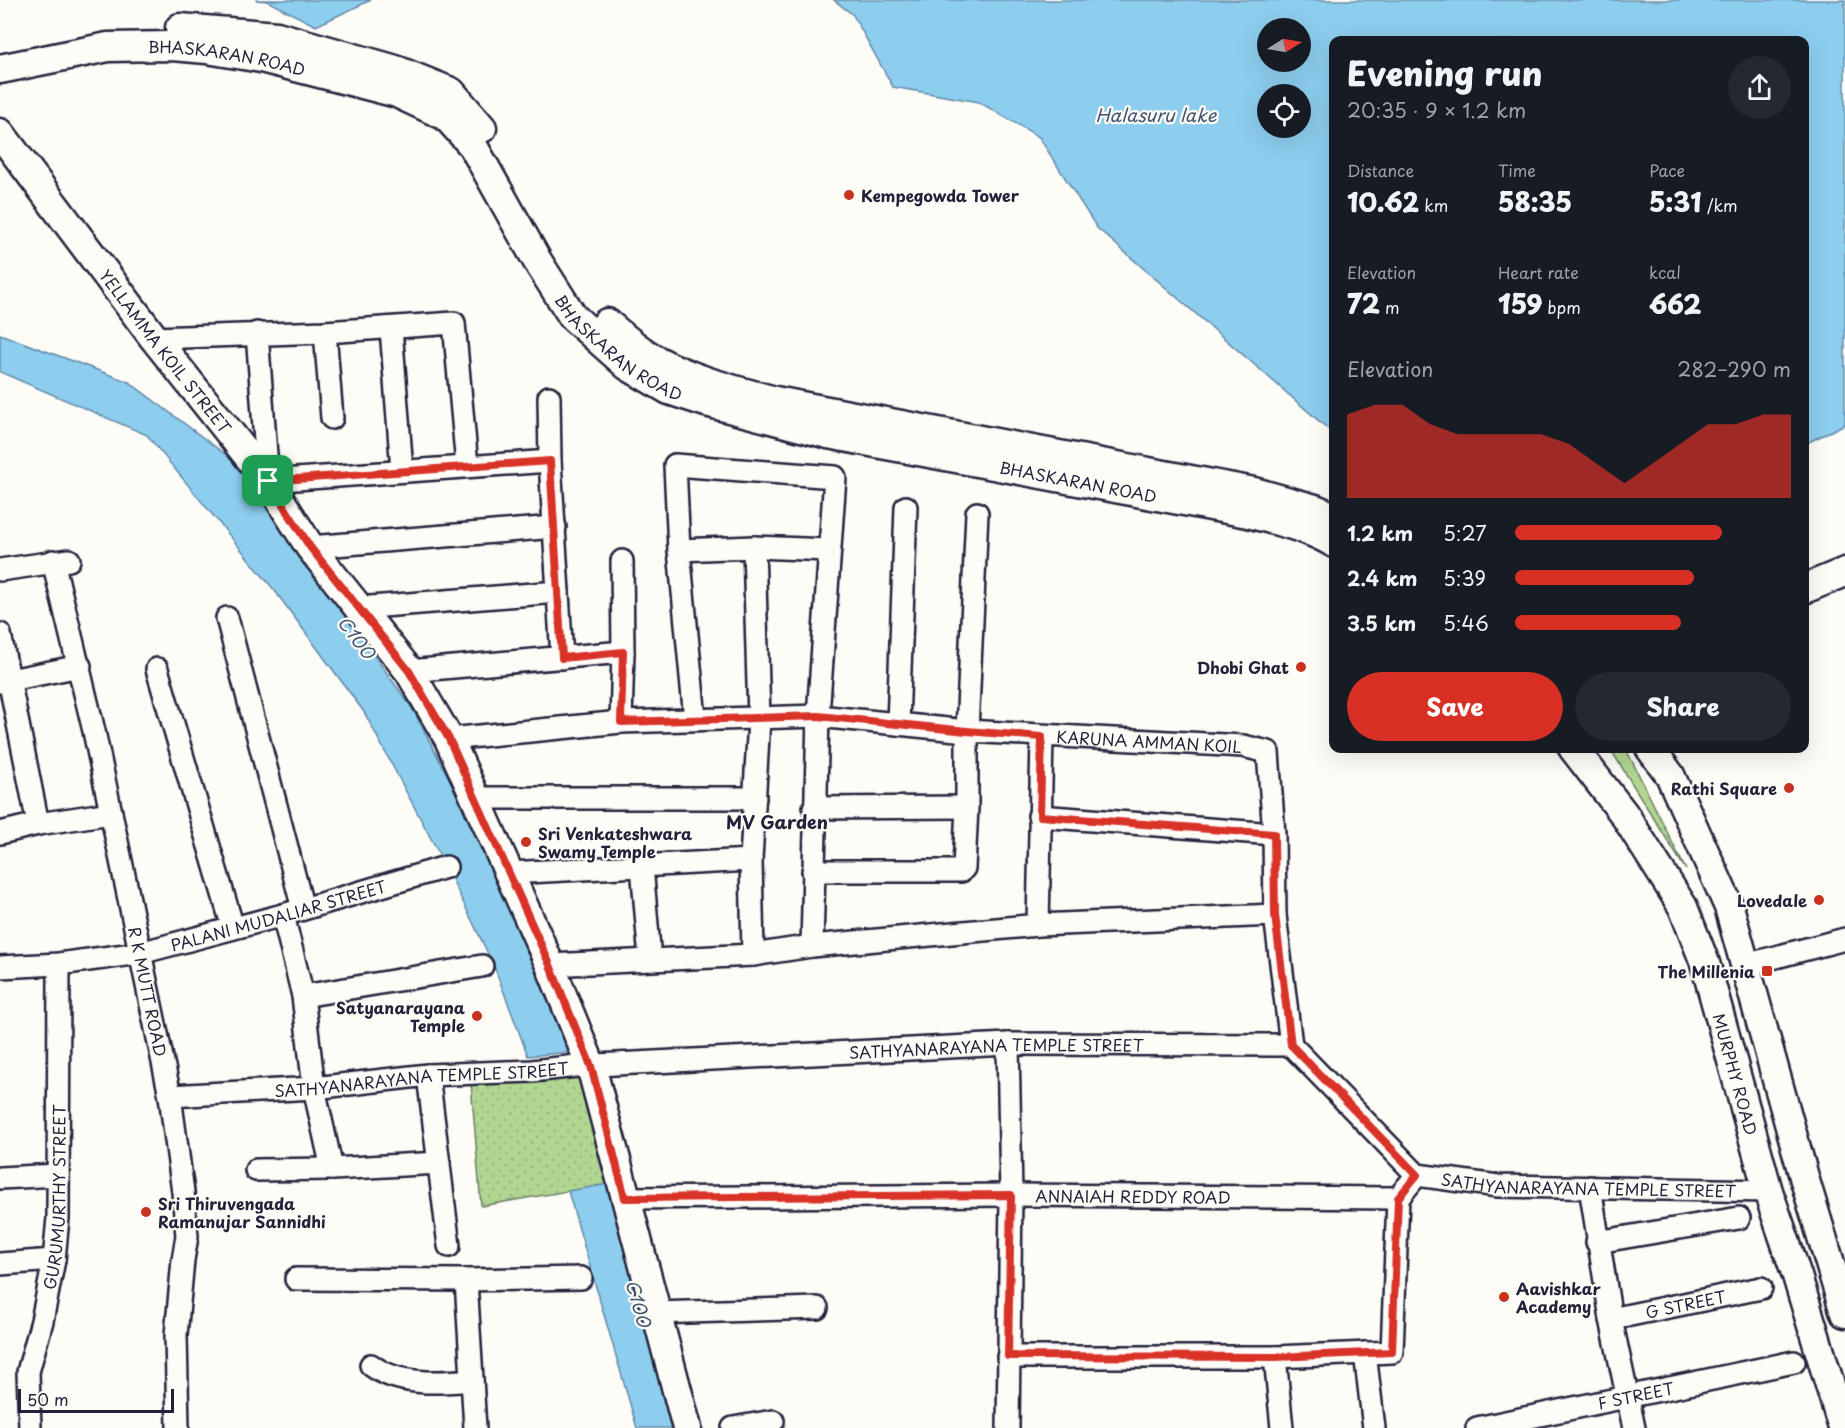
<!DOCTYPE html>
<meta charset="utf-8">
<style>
:root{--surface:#171b24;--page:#242831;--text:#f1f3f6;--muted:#9ea1a6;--accent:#d93025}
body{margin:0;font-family:"Playpen Sans",sans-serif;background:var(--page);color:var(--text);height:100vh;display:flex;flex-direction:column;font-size:22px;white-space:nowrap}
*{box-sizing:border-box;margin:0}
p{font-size:20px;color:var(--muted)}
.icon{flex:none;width:33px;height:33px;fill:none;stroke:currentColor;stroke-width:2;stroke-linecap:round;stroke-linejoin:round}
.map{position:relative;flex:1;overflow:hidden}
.panel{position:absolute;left:1329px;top:36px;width:480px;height:717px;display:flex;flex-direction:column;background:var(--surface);border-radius:12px;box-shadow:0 6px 24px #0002}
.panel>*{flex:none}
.needle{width:39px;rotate:79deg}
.controls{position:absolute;left:1257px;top:18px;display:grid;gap:12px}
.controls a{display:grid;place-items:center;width:54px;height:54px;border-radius:50%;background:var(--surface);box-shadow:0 6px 24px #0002;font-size:30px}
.scale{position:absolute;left:18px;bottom:15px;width:156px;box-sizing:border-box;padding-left:6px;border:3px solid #22223b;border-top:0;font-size:16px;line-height:21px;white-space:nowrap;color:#22223b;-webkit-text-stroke:4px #fdfcf7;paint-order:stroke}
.pin{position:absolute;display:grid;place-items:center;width:51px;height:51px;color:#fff;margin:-26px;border-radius:12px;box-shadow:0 3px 9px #0006}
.round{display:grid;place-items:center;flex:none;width:63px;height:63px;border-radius:32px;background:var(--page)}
.summary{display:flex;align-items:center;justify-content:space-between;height:102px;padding:0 18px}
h1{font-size:33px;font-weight:800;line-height:45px}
.figures{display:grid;grid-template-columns:repeat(3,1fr);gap:9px;height:102px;padding:6px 18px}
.figures div{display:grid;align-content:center}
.figures b{font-size:26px;font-weight:800}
.figures small{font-size:16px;font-weight:400}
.figures p{font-size:16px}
.chart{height:168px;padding:12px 18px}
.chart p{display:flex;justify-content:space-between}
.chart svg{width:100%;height:108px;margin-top:6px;fill:var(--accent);opacity:.7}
.primary-button{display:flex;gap:12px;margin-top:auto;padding:12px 18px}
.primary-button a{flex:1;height:69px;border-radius:36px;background:var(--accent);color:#fff;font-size:24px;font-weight:800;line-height:69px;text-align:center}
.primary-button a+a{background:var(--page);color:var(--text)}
ul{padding:0 18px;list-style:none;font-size:20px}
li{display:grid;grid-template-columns:96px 72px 1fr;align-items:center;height:45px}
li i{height:15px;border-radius:8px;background:var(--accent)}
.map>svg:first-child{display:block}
.park{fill:url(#park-dots);stroke:#6a7c66;stroke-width:1.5}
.garden{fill:#b1d692;stroke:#6a7c66;stroke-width:1.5}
.water{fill:#8dcdee;stroke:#6289a6;stroke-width:1.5;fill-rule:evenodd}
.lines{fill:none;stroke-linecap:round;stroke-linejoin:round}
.street-casing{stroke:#22223b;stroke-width:26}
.secondary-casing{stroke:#22223b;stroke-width:33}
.street{stroke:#fdfcf7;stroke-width:21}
.secondary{stroke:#fdfcf7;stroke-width:28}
.route-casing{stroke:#fff;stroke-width:12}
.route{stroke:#d93025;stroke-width:8}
.poi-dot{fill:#c8321e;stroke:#fdfcf7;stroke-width:2}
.labels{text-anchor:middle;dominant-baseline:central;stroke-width:4.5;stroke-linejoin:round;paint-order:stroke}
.street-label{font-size:16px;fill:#22223b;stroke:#fdfcf7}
.poi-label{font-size:16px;font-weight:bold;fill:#22223b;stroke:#fdfcf7;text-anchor:end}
.water-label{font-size:18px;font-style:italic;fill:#425571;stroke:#fdfcf7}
.neighbourhood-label{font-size:18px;font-weight:bold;fill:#22223b;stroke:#fdfcf7}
</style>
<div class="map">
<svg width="1845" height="1428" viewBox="0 0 1845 1428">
<defs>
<pattern id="park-dots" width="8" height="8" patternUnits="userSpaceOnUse" patternTransform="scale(1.5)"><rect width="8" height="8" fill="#b1d692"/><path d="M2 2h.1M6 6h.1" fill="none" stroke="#98b77f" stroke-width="1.8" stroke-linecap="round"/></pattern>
</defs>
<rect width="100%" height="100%" fill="#fdfcf7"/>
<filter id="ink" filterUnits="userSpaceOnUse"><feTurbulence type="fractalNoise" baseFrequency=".0167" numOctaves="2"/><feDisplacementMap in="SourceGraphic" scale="12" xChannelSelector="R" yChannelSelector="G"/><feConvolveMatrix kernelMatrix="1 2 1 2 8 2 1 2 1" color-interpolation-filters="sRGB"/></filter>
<g filter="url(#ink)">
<!-- park -->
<path class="park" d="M580 1073 609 1184 481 1206 471 1083Z"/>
<!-- garden -->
<path class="garden" d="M1612 749H1626L1686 870 1611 750Z"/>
<!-- water -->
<g class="water">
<path d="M256 0H371L316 26 267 1Z"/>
<path d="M834 0H1845V424L1805 444 1804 40H1334L1333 433 1097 228 1039 137 979 102 893 87 853 15ZM1300 28V62H1268V28ZM1300 94V128H1268V94Z"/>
<path d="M0 334 129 382 234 461 412 708 488 852 571 1052 528 1056 494 966 446 867 364 712 275 591 147 435 0 372Z"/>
<path d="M609 1184 675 1428H637L568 1191Z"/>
</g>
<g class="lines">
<defs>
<g id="street">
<path d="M391 328 402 471"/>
<path d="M325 332 332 418"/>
<path d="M257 333 268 481 550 461"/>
<path d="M154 338 325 332 454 323 467 466"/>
<path d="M549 397 550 461 562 658"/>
<path d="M310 547 555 527"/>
<path d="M754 547 829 550"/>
<path d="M679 550 754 547 759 719 751 860 753 955"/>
<path id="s1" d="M53 561 94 731 170 1096 183 1192 187 1236 183 1260 176 1335 178 1428"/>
<path d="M0 570 69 560"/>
<path d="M358 608 558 592"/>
<path d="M227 618 303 909"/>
<path d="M0 634 38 824"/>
<path d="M157 669 233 928"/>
<path d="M409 671 623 652"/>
<path d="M0 682 80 666"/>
<path d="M695 719 679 550 675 465 835 477 818 716 812 946"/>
<path d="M621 722 623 652 622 561"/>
<path d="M898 724 906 507"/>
<path id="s2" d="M449 739 621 722 818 716 967 731 1243 746 1268 752 1274 834 1275 915 1291 1045"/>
<path d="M476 798H755"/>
<path d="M814 808 967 807"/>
<path d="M1039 816 1274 834"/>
<path d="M0 833 38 824 111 813"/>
<path d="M642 866 650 960"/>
<path d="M813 871H961L964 868 967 807V731L977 513"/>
<path d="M509 873 751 860"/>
<path d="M283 915 303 996 314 1088 332 1169 439 1163"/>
<path d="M1038 925 1042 737"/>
<path d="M550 965 753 955 812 946 1038 925 1275 915"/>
<path d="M1745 965 1845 939"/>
<path id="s3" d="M0 967 59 964 140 953 283 915 446 867"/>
<path d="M303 996 482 966"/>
<path d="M428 1075 449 1246"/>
<path id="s4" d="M170 1096 314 1088 428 1075 532 1071 577 1066 1008 1044 1291 1045 1417 1175 1498 1186 1768 1191"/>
<path d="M256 1170 332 1169"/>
<path d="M0 1178 58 1175"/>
<path d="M1590 1187 1611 1319 1634 1428"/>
<path id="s5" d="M625 1198 1011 1195 1398 1198 1417 1175"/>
<path d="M1597 1242 1739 1218"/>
<path d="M0 1264 54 1260"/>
<path d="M296 1279 466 1280 581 1278"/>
<path d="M466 1280 475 1428"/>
<path d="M655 1313 817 1308"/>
<path id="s6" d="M1611 1319 1761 1288"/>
<path d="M1365 1353 1374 1428"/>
<path d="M1008 1357H1275L1392 1352 1398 1198"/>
<path d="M1275 1357 1282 1428"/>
<path d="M371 1365C398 1386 440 1383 472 1380"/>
<path id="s7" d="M30 1428 28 1372 42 1321 54 1260 58 1218 59 964"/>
<path d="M733 1428 773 1421"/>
<path d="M1008 1428 1011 1195 1008 1044"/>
<path id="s8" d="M1477 1428 1794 1362"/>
</g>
<g id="secondary">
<path d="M180 28 277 36 396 70 451 92 482 128"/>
<path id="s9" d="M0 69 108 47 172 46 207 49 261 58 397 93 446 116 473 146 538 262 573 317 628 366 669 390 706 402 828 434 1248 513C1277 521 1308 527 1334 543"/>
<path id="s10" d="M0 133 154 338 268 481 310 547 409 671 449 739 550 965 591 1066 687 1428"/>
<path d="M607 323C622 336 638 350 656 360 693 380 735 390 775 401L1254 492 1315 509 1334 517"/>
<path d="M1804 589 1845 572"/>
<path id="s11" d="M1573 748 1624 814 1683 907 1705 963 1768 1191 1797 1276 1843 1428"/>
<path d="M1650 748 1670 775 1729 907 1806 1184 1845 1313"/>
</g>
</defs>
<!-- street casing -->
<use href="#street" class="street-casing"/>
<!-- secondary casing -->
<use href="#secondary" class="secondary-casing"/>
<!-- street -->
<use href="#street" class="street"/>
<!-- secondary -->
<use href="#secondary" class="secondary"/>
</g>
</g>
<g class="lines" filter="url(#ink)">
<defs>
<path id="route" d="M550 461 562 658 623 652 621 722 818 716 967 731 1042 737 1040 816 1274 834 1275 915 1291 1045 1417 1175 1398 1198 1392 1352 1275 1357 1008 1356 1011 1195 625 1198 591 1066 550 965 449 739 409 671 310 547 268 481Z"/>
</defs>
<!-- route casing -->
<use href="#route" class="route-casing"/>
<!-- route -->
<use href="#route" class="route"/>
</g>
<!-- markers -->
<g class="poi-dot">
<circle cx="849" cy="195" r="6"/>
<circle cx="1301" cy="667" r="6"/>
<circle cx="1789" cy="788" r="6"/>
<circle cx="526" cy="842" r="6"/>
<circle cx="1819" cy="900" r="6"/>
<rect x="1761" y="965" width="12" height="12" rx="3"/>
<circle cx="477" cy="1016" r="6"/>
<circle cx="146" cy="1212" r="6"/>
<circle cx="1504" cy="1297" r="6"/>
</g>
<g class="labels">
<!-- street labels -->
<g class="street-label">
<text stroke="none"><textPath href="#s9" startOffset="230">BHASKARAN ROAD</textPath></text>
<text stroke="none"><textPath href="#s9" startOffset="752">BHASKARAN ROAD</textPath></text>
<text stroke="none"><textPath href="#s10" startOffset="274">YELLAMMA KOIL STREET</textPath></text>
<text stroke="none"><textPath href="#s9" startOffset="1238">BHASKARAN ROAD</textPath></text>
<text stroke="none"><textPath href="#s2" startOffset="702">KARUNA AMMAN KOIL</textPath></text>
<text stroke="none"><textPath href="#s3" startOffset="284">PALANI MUDALIAR STREET</textPath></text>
<text stroke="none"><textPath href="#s1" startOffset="441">R K MUTT ROAD</textPath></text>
<text stroke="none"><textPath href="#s4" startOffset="828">SATHYANARAYANA TEMPLE STREET</textPath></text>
<text stroke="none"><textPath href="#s11" startOffset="369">MURPHY ROAD</textPath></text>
<text stroke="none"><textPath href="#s4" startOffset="252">SATHYANARAYANA TEMPLE STREET</textPath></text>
<text stroke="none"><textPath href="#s4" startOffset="1476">SATHYANARAYANA TEMPLE STREET</textPath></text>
<text stroke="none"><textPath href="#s5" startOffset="508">ANNAIAH REDDY ROAD</textPath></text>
<text stroke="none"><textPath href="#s7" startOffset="234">GURUMURTHY STREET</textPath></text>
<text stroke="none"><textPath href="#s6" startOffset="76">G STREET</textPath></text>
<text stroke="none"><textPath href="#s8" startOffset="162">F STREET</textPath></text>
</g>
<!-- poi labels -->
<g class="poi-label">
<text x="861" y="195" text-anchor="start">Kempegowda Tower</text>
<text x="1289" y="667">Dhobi Ghat</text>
<text x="1777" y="788">Rathi Square</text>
<text x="538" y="833" text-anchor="start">Sri Venkateshwara<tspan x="538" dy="18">Swamy Temple</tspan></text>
<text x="1807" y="900">Lovedale</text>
<text x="1755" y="971">The Millenia</text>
<text x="465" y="1007">Satyanarayana<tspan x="465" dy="18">Temple</tspan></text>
<text x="158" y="1203" text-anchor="start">Sri Thiruvengada<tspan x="158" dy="18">Ramanujar Sannidhi</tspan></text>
<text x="1516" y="1288" text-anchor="start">Aavishkar<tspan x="1516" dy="18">Academy</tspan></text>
</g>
<!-- water labels -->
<g class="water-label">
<text x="1156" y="114">Halasuru lake</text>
<text transform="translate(357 637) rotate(53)">C100</text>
<text transform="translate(639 1303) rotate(74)">C100</text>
</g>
<!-- neighbourhood labels -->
<g class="neighbourhood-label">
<text x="777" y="821">MV Garden</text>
</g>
</g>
</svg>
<div class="controls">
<a><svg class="needle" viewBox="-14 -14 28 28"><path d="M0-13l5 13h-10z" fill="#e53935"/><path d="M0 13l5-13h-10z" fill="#9ea1a6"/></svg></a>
<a><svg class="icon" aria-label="locate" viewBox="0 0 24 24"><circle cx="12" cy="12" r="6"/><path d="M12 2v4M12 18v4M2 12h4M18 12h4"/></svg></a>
</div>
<div class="scale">50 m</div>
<div class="pin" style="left:268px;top:481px;background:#1e9e55"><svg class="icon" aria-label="arrive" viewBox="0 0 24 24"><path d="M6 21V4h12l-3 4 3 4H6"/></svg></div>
<section class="panel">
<div class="summary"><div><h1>Evening run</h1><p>20:35 · 9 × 1.2 km</p></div><a class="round"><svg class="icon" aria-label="share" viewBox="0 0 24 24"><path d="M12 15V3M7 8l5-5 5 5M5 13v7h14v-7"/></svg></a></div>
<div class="figures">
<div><p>Distance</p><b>10.62<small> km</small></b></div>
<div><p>Time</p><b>58:35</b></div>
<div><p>Pace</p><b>5:31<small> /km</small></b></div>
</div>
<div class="figures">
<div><p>Elevation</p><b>72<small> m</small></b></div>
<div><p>Heart rate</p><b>159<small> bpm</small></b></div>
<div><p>kcal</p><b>662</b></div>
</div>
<div class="chart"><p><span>Elevation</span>282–290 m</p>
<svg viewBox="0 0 160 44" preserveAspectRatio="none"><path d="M0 44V10L10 6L20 6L30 14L40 18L50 18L60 18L70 18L80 22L90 30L100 38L110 30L120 22L130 14L140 14L150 10L160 10V44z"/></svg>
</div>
<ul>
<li><b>1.2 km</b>5:27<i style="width:75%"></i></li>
<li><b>2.4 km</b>5:39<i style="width:65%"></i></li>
<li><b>3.5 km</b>5:46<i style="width:60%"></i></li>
</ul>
<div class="primary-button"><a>Save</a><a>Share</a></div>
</section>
</div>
